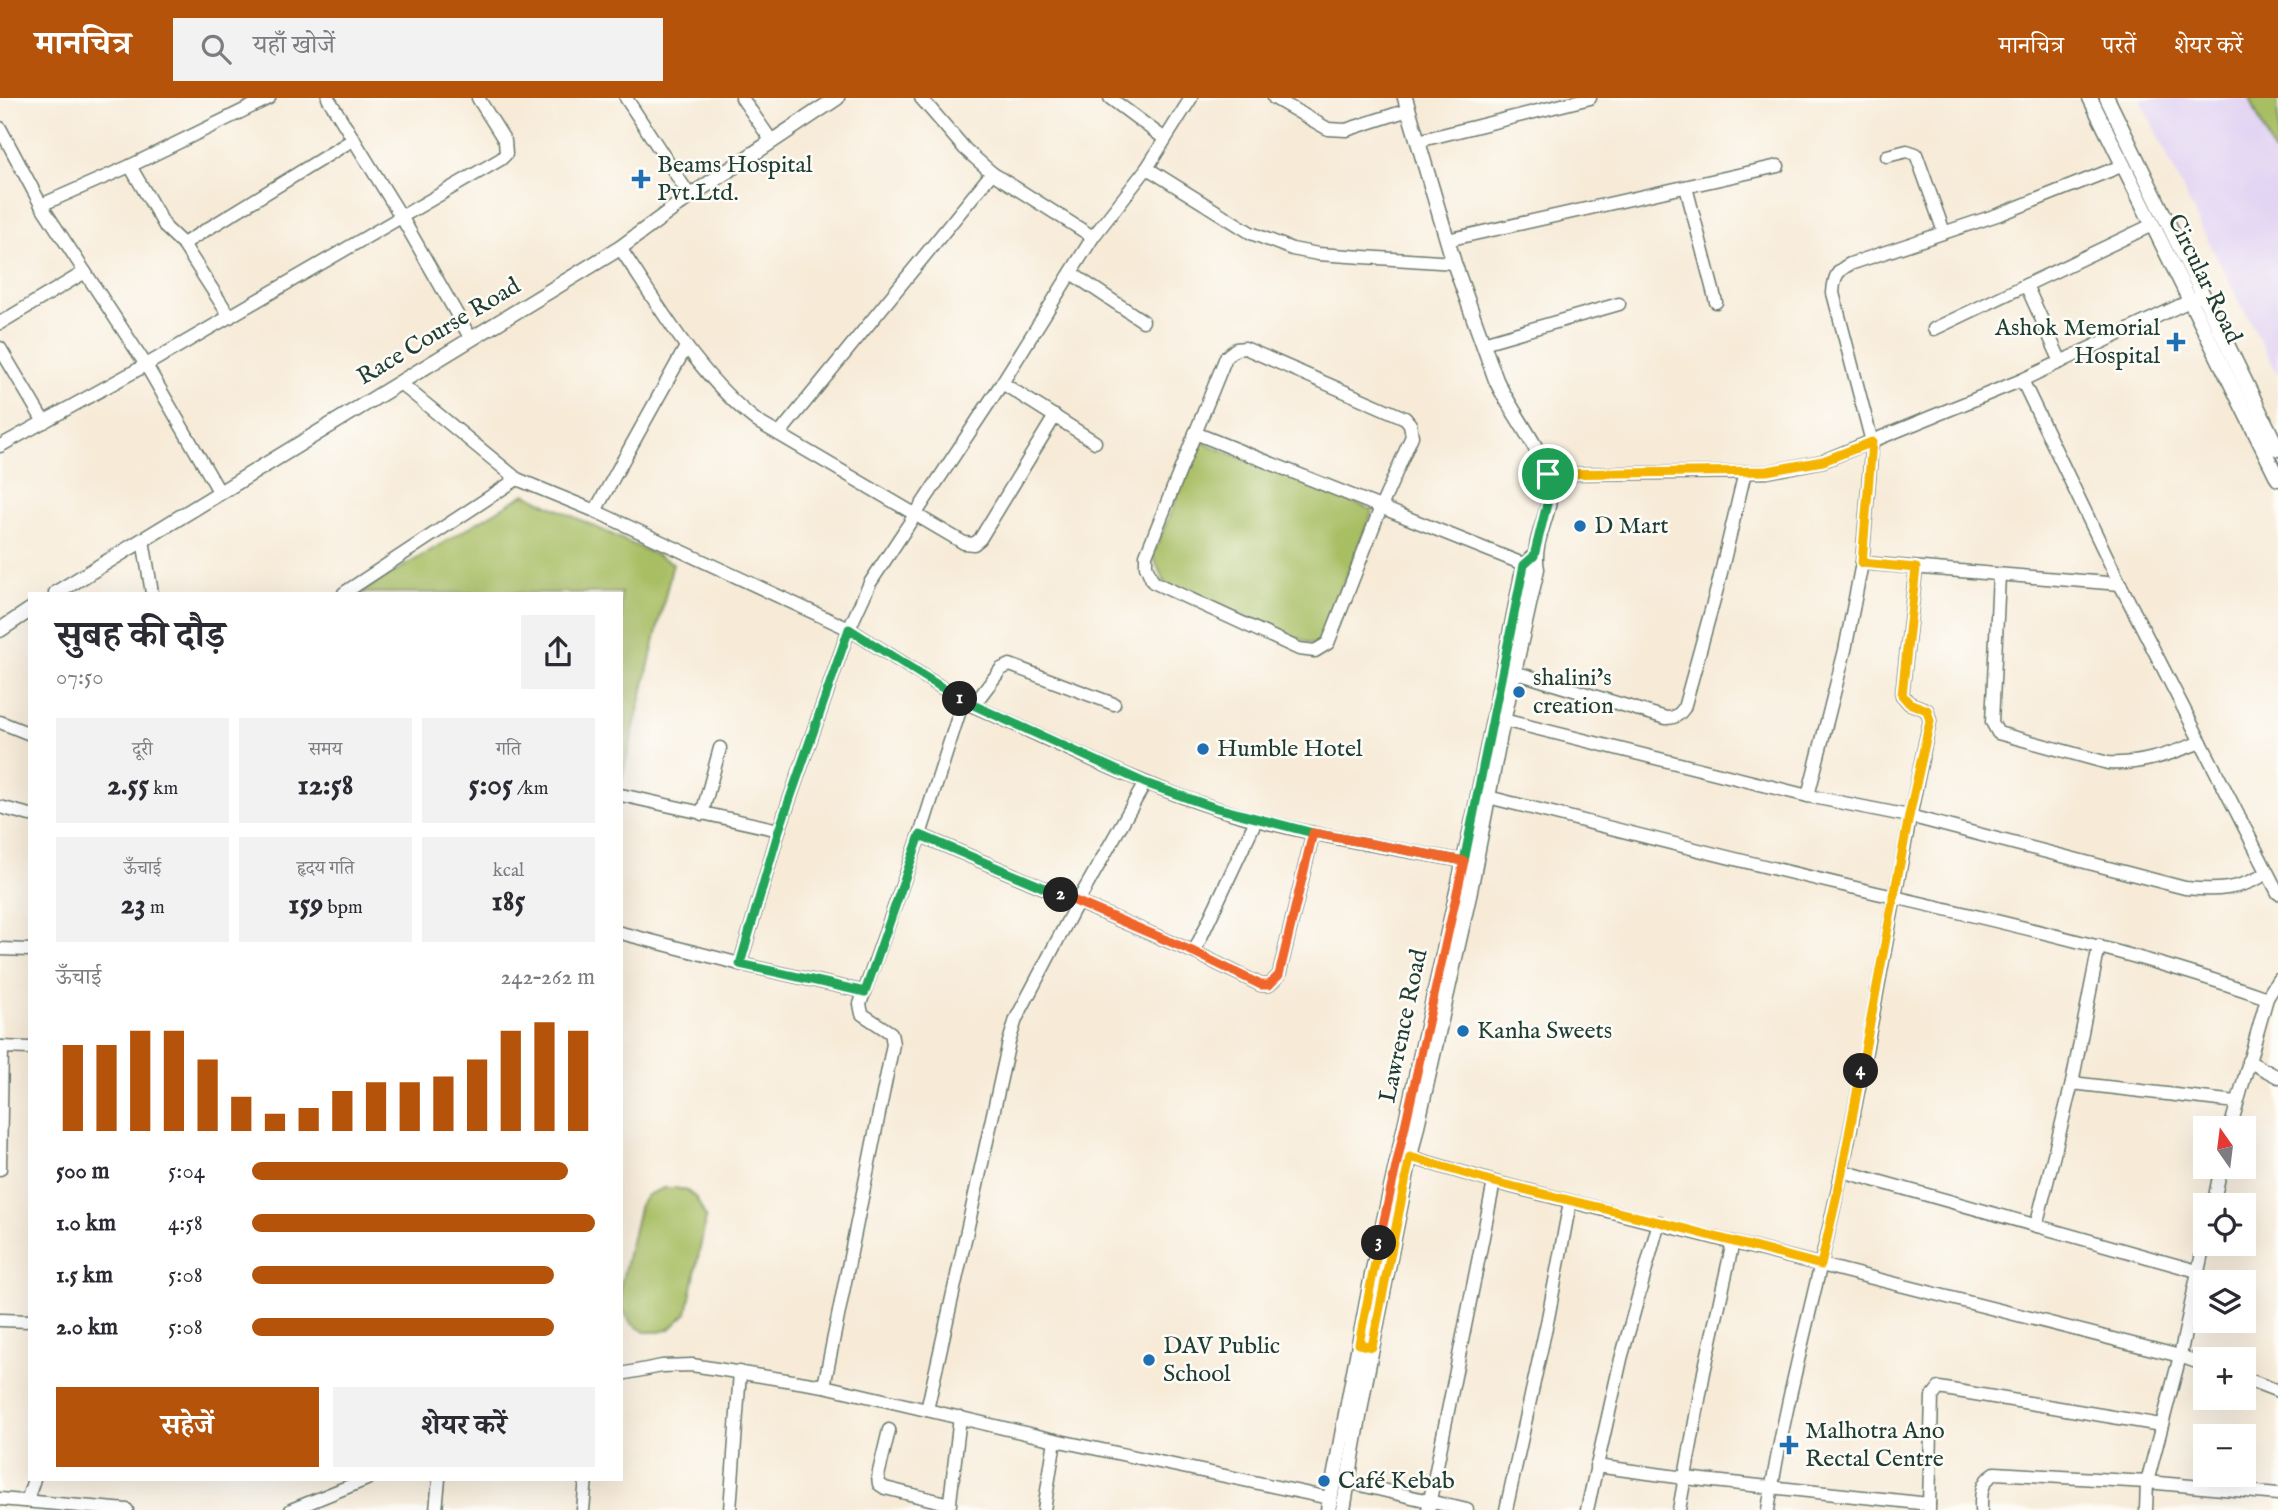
<!DOCTYPE html>
<html lang="hi">
<meta charset="utf-8">
<style>
:root{--surface:#fff;--page:#f2f2f3;--text:#2b2b33;--muted:#7c7c81;--accent:#b45309}
body{margin:0;font-family:"IM FELL English","Noto Serif Devanagari",serif;background:var(--page);color:var(--text);height:100vh;display:flex;flex-direction:column;font-size:26px;white-space:nowrap}
*{box-sizing:border-box;margin:0}
p{font-size:23px;color:var(--muted)}
.icon{flex:none;width:38px;height:38px;fill:none;stroke:currentColor;stroke-width:2;stroke-linecap:round;stroke-linejoin:round}
.map{position:relative;flex:1;overflow:hidden}
.details{position:absolute;left:28px;top:494px;width:595px;height:889px;display:flex;flex-direction:column;background:var(--surface);border-radius:0px;box-shadow:0 7px 28px #0002}
.details>*{flex:none}
.needle{width:46px;rotate:346deg}
.controls{position:absolute;left:2193px;top:1018px;display:grid;gap:14px}
.controls a{display:grid;place-items:center;width:63px;height:63px;border-radius:0px;background:var(--surface);box-shadow:0 7px 28px #0002;font-size:35px}
.pin{position:absolute;display:grid;place-items:center;width:60px;height:60px;color:#fff;margin:-30px;border:4px solid #fff;border-radius:50%;box-shadow:0 2px 7px #0007}
.km{position:absolute;width:35px;height:35px;margin:-18px;border-radius:50%;background:#222;color:#fff;font-size:19px;line-height:35px;text-align:center}
.round{display:grid;place-items:center;flex:none;width:74px;height:74px;border-radius:0px;background:var(--page)}
.head{display:flex;align-items:center;justify-content:space-between;height:119px;padding:0 28px}
h1{font-size:38px;font-weight:700;line-height:52px}
.metrics{display:grid;grid-template-columns:repeat(3,1fr);gap:10px;height:119px;padding:7px 28px}
.metrics div{display:grid;align-content:center;border-radius:0px;background:var(--page);text-align:center}
.metrics b{font-size:30px;font-weight:700}
.metrics small{font-size:19px;font-weight:400}
.metrics p{font-size:19px}
.chart{height:196px;padding:14px 28px}
.chart p{display:flex;justify-content:space-between}
.chart svg{width:100%;height:126px;margin-top:7px;stroke:var(--accent);stroke-width:6}
.cta{display:flex;gap:14px;margin-top:auto;padding:14px 28px}
.cta a{flex:1;height:80px;border-radius:0px;background:var(--accent);color:#fff;font-size:28px;font-weight:700;line-height:80px;text-align:center}
.cta a+a{background:var(--page);color:var(--text)}
ul{padding:0 28px;list-style:none;font-size:23px}
li{display:grid;grid-template-columns:112px 84px 1fr;align-items:center;height:52px}
li i{height:18px;border-radius:9px;background:var(--accent)}
header{display:flex;align-items:center;gap:42px;box-sizing:border-box;height:98px;padding:0 35px;background:var(--accent);color:#fff}
header strong{font-size:33px}
nav{display:flex;gap:38px;margin-inline-start:auto;font-size:24px}
.search{width:490px;height:63px;background:var(--page);display:flex;align-items:center;gap:18px;box-sizing:border-box;padding:0 24px;border-radius:0px;color:var(--muted);font-size:26px}
.map>svg:first-child{display:block}
.built{fill:#e2d4f3}
.green{fill:#a8be63;stroke:#647e4c;stroke-width:2}
.lines{fill:none;stroke-linecap:round;stroke-linejoin:round}
.minor-casing{stroke:#6b7a6d;stroke-width:15}
.tertiary-casing{stroke:#6b7a6d;stroke-width:17}
.minor{stroke:#fff;stroke-width:12}
.tertiary{stroke:#fff;stroke-width:14}
.split-1-casing{stroke:#fff;stroke-width:14}
.split-2-casing{stroke:#fff;stroke-width:14}
.split-3-casing{stroke:#fff;stroke-width:14}
.split-4-casing{stroke:#fff;stroke-width:14}
.split-5-casing{stroke:#fff;stroke-width:14}
.split-1{stroke:#22a559;stroke-width:9}
.split-2{stroke:#22a559;stroke-width:9}
.split-3{stroke:#f0652b;stroke-width:9}
.split-4{stroke:#f5b400;stroke-width:9}
.split-5{stroke:#f5b400;stroke-width:9}
.poi-dot{fill:#1f6fb2;stroke:#fdfcf7;stroke-width:2.5}
.labels{text-anchor:middle;dominant-baseline:central;stroke-width:5;stroke-linejoin:round;paint-order:stroke}
.poi-label{font-size:24px;fill:#1f3d34;stroke:#fdfcf7;text-anchor:start}
.street-label{font-size:24px;fill:#1f3d34;stroke:#fdfcf7}
</style>
<header>
<strong>मानचित्र</strong>
<div class="search"><svg class="icon" aria-label="search" viewBox="0 0 24 24"><circle cx="10" cy="10" r="6"/><path d="M15 15l6 6"/></svg>यहाँ खोजें</div>
<nav><a>मानचित्र</a><a>परतें</a><a>शेयर करें</a></nav>
</header>
<div class="map">
<svg width="2278" height="1412" viewBox="0 0 2278 1412">
<rect width="100%" height="100%" fill="#fdfcf7"/>
<filter id="ink" filterUnits="userSpaceOnUse"><feTurbulence type="fractalNoise" baseFrequency=".0143" numOctaves="2"/><feDisplacementMap in="SourceGraphic" scale="14" xChannelSelector="R" yChannelSelector="G"/><feConvolveMatrix kernelMatrix="1 2 1 2 8 2 1 2 1" color-interpolation-filters="sRGB"/></filter>
<filter id="wash" filterUnits="userSpaceOnUse"><feTurbulence type="fractalNoise" baseFrequency=".00686" numOctaves="4" result="noise"/><feDisplacementMap in="SourceGraphic" scale="28" xChannelSelector="R" yChannelSelector="G"/><feGaussianBlur stdDeviation="1.57" result="paint"/><feColorMatrix in="noise" values="0 0 0 0 0 0 0 0 0 0 0 0 0 0 0 0 0 1.4 0 .05"/><feComposite in="paint" operator="in"/></filter>
<g filter="url(#wash)">
<rect width="100%" height="100%" fill="#f7ebd8"/>
<!-- built -->
<path class="built" d="M2140 0H2278V277L2196 119Z"/>
<!-- green -->
<g class="green">
<path d="M2250 0H2278V56L2273 54Z"/>
<path d="M1199 343 1373 412 1319 549 1165 486 1153 458Z"/>
<path d="M525 396 673 465 621 684V495H360Z"/>
<path d="M664 1090H676L687 1093 696 1100 706 1120 687 1215 670 1231 659 1234H645L631 1225 621 1209V1186L640 1106 647 1097Z"/>
</g>
</g>
<g filter="url(#ink)">
<g class="lines">
<defs>
<g id="minor">
<path d="M328 0 402 120 471 241"/>
<path d="M626 0 690 98"/>
<path d="M742 0 771 42"/>
<path d="M921 0 965 51 992 75 1093 139"/>
<path d="M1110 0 1165 41"/>
<path d="M1274 0 1328 31 1346 32 1408 12"/>
<path d="M0 30 41 107 146 267 220 395"/>
<path d="M1418 43 1590 0"/>
<path d="M1887 58 1907 53 1916 56 1944 134"/>
<path d="M130 68 166 130 183 146 354 41"/>
<path d="M1147 70 1251 135 1292 151 1318 156 1454 165"/>
<path d="M1686 89 1716 204"/>
<path d="M41 107 130 68 269 0"/>
<path d="M1447 142 1778 68"/>
<path d="M183 146 230 219"/>
<path d="M620 150C661 211 699 279 758 324L964 445 974 446 980 441 1055 318"/>
<path d="M1071 175 1143 223"/>
<path d="M2026 187 2061 264"/>
<path d="M0 225 85 174"/>
<path d="M1934 231 2152 127"/>
<path d="M1483 245 1619 206"/>
<path d="M0 250 44 324"/>
<path d="M1245 250 1405 320 1410 326 1412 338 1381 409 1328 545 1315 553 1299 551 1153 484 1146 468V457L1226 259 1236 251Z"/>
<path d="M2022 282 2120 486 2278 795"/>
<path d="M400 285 517 381 595 413 849 531 963 603 980 611C1057 645 1134 684 1215 710 1295 735 1380 748 1464 763"/>
<path d="M1002 285 1095 344"/>
<path d="M780 335 992 75"/>
<path d="M1195 335 1533 470"/>
<path d="M0 348 146 267 501 61 506 56 505 43 478 0"/>
<path d="M1548 376 1767 374 1823 363 2022 282 2196 200"/>
<path d="M595 413 686 249"/>
<path d="M143 442 152 495"/>
<path d="M1862 465 2120 486"/>
<path d="M1999 477 1992 624 1998 635 2108 665C2142 667 2169 656 2201 644"/>
<path d="M344 495 517 381"/>
<path d="M1514 574 1666 620C1675 620 1679 617 1684 610L1718 487 1745 374"/>
<path d="M973 608 1001 571 1010 567 1114 606"/>
<path d="M1503 622 1808 698 1909 718 2185 790C2217 793 2238 792 2266 776"/>
<path d="M0 624 30 636"/>
<path d="M621 697 779 732"/>
<path d="M1808 698 1845 552 1862 465 1872 344 1833 195C1834 180 1836 173 1850 166L2003 115 2124 67"/>
<path d="M1488 699C1608 729 1727 760 1847 788 1988 821 2130 852 2267 900"/>
<path d="M0 709 30 717"/>
<path d="M702 716 720 650"/>
<path d="M920 737 1194 854 1261 887H1269L1279 877 1313 735"/>
<path d="M621 835 740 866 865 894"/>
<path d="M0 851 30 852"/>
<path d="M1194 854 1256 722"/>
<path d="M740 866 779 732 849 531 870 485 1002 285 1093 139 1147 70 1191 0"/>
<path d="M0 949 30 950"/>
<path d="M2248 963 2278 979"/>
<path d="M2072 985 2236 1004"/>
<path d="M2230 1031 2267 900 2278 882"/>
<path d="M1410 1059 1494 1084 2180 1258 2205 1267"/>
<path d="M0 1071 2 949"/>
<path d="M1842 1073 2197 1173"/>
<path d="M2213 1108 2221 1069"/>
<path d="M2036 1128 2072 985 2099 848"/>
<path d="M0 1222 30 1223"/>
<path d="M621 1276 662 1268 692 1267 824 1288 1055 1342 1329 1400"/>
<path d="M2244 1280 2278 1293"/>
<path d="M824 1288 893 946 891 935 862 916 860 906 920 737 963 603"/>
<path d="M927 1312 1009 944 1016 921 1077 805 1145 685"/>
<path d="M889 1332 878 1378 879 1386 885 1390 950 1406"/>
<path d="M1596 1368 1685 1380 1929 1406V1412"/>
<path d="M1348 1384 1467 1412"/>
<path d="M0 1401 127 1412"/>
<path d="M27 1403 34 1381"/>
<path d="M1929 1406 1932 1299 1939 1290 2161 1327"/>
<path d="M291 1412 367 1381"/>
<path d="M436 1412 439 1381"/>
<path d="M583 1412 586 1381"/>
<path d="M730 1412 740 1274"/>
<path d="M949 1412 960 1319"/>
<path d="M1044 1412 1055 1342"/>
<path d="M1428 1412 1494 1084"/>
<path d="M1506 1412 1548 1220 1570 1104"/>
<path d="M1587 1412 1621 1261 1659 1124"/>
<path d="M1679 1412 1704 1274 1733 1144"/>
<path d="M1768 1412C1785 1302 1816 1194 1839 1086 1873 932 1896 776 1930 623L1927 612 1909 605 1902 597 1916 470"/>
<path d="M1981 1412C1981 1397 1980 1384 1995 1375L2147 1384 2278 1396"/>
<path d="M2146 1412 2147 1384 2180 1258 2205 1141"/>
</g>
<g id="tertiary">
<path d="M2090 0 2278 381"/>
<path d="M2107 0 2278 351"/>
<path d="M56 495 620 150 690 98 837 0"/>
<path d="M0 532 30 512"/>
<path d="M1328 1412 1373 1172 1475 713 1524 467 1534 458"/>
<path d="M1343 1412 1364 1290 1410 1059 1469 798 1500 637 1537 471C1531 442 1552 416 1550 387 1549 362 1508 309 1496 282L1454 165 1405 0"/>
</g>
</defs>
<!-- minor casing -->
<use href="#minor" class="minor-casing"/>
<!-- tertiary casing -->
<use href="#tertiary" class="tertiary-casing"/>
<!-- minor -->
<use href="#minor" class="minor"/>
<!-- tertiary -->
<use href="#tertiary" class="tertiary"/>
</g>
</g>
<g class="lines" filter="url(#ink)">
<defs>
<path id="split-1" d="M960 601 1145 685 1213 709 1313 735 1464 763 1524 467 1534 458 1550 394 1548 376"/>
<path id="split-2" d="M960 601 849 531 779 732 740 866 865 894 920 737 1061 797"/>
<path id="split-3" d="M1061 797 1194 854 1261 887H1269L1279 877 1313 735 1464 763 1379 1145"/>
<path id="split-4" d="M1379 1145 1359 1246 1372 1249 1410 1059 1494 1084 1659 1124 1821 1167 1840 1084 1861 973"/>
<path id="split-5" d="M1548 376 1767 373 1823 363 1872 344 1862 465 1916 470 1902 597 1909 605 1927 612 1930 623 1909 718 1861 973"/>
</defs>
<!-- split-1 casing -->
<use href="#split-1" class="split-1-casing"/>
<!-- split-2 casing -->
<use href="#split-2" class="split-2-casing"/>
<!-- split-3 casing -->
<use href="#split-3" class="split-3-casing"/>
<!-- split-4 casing -->
<use href="#split-4" class="split-4-casing"/>
<!-- split-5 casing -->
<use href="#split-5" class="split-5-casing"/>
<!-- split-1 -->
<use href="#split-1" class="split-1"/>
<!-- split-2 -->
<use href="#split-2" class="split-2"/>
<!-- split-3 -->
<use href="#split-3" class="split-3"/>
<!-- split-4 -->
<use href="#split-4" class="split-4"/>
<!-- split-5 -->
<use href="#split-5" class="split-5"/>
</g>
<!-- markers -->
<g class="poi-dot">
<path d="M637.5 70.5h7v7h7v7h-7v7h-7v-7h-7v-7h7z"/>
<path d="M2172.5 233.5h7v7h7v7h-7v7h-7v-7h-7v-7h7z"/>
<circle cx="1580" cy="428" r="7"/>
<circle cx="1519" cy="594" r="7"/>
<circle cx="1203" cy="651" r="7"/>
<circle cx="1463" cy="933" r="7"/>
<circle cx="1149" cy="1262" r="7"/>
<path d="M1785.5 1336.5h7v7h7v7h-7v7h-7v-7h-7v-7h7z"/>
<circle cx="1324" cy="1383" r="7"/>
</g>
<g class="labels">
<!-- poi labels -->
<g class="poi-label">
<text x="657" y="67">Beams Hospital<tspan x="657" dy="28">Pvt.Ltd.</tspan></text>
<text x="2160" y="230" text-anchor="end">Ashok Memorial<tspan x="2160" dy="28">Hospital</tspan></text>
<text x="1594" y="428">D Mart</text>
<text x="1533" y="580">shalini's<tspan x="1533" dy="28">creation</tspan></text>
<text x="1217" y="651">Humble Hotel</text>
<text x="1477" y="933">Kanha Sweets</text>
<text x="1163" y="1248">DAV Public<tspan x="1163" dy="28">School</tspan></text>
<text x="1805" y="1333">Malhotra Ano<tspan x="1805" dy="28">Rectal Centre</tspan></text>
<text x="1338" y="1383">Café Kebab</text>
</g>
<!-- street labels -->
<g class="street-label">
<text transform="translate(2204 181) rotate(64)">Circular Road</text>
<text transform="translate(439 234) rotate(-31)">Race Course Road</text>
<text transform="translate(1404 928) rotate(-78)">Lawrence Road</text>
</g>
</g>
</svg>
<div class="controls">
<a><svg class="needle" viewBox="-14 -14 28 28"><path d="M0-13l5 13h-10z" fill="#e53935"/><path d="M0 13l5-13h-10z" fill="#7c7c81"/></svg></a>
<a><svg class="icon" aria-label="locate" viewBox="0 0 24 24"><circle cx="12" cy="12" r="6"/><path d="M12 2v4M12 18v4M2 12h4M18 12h4"/></svg></a>
<a><svg class="icon" aria-label="layers" viewBox="0 0 24 24"><path d="M12 4l9 5-9 5-9-5zM3 14l9 5 9-5"/></svg></a>
<a>+</a>
<a>−</a>
</div>
<div class="pin" style="left:1548px;top:376px;background:#1e9e55"><svg class="icon" aria-label="arrive" viewBox="0 0 24 24"><path d="M6 21V4h12l-3 4 3 4H6"/></svg></div>
<b class="km" style="left:960px;top:601px">1</b>
<b class="km" style="left:1061px;top:797px">2</b>
<b class="km" style="left:1379px;top:1145px">3</b>
<b class="km" style="left:1861px;top:973px">4</b>
<section class="details">
<div class="head"><div><h1>सुबह की दौड़</h1><p>07:50</p></div><a class="round"><svg class="icon" aria-label="share" viewBox="0 0 24 24"><path d="M12 15V3M7 8l5-5 5 5M5 13v7h14v-7"/></svg></a></div>
<div class="metrics">
<div><p>दूरी</p><b>2.55<small> km</small></b></div>
<div><p>समय</p><b>12:58</b></div>
<div><p>गति</p><b>5:05<small> /km</small></b></div>
</div>
<div class="metrics">
<div><p>ऊँचाई</p><b>23<small> m</small></b></div>
<div><p>हृदय गति</p><b>159<small> bpm</small></b></div>
<div><p>kcal</p><b>185</b></div>
</div>
<div class="chart"><p><span>ऊँचाई</span>242–262 m</p>
<svg viewBox="0 0 160 44" preserveAspectRatio="none"><path d="M5 44V14M15 44V14M25 44V9M35 44V9M45 44V19M55 44V32M65 44V38M75 44V36M85 44V30M95 44V27M105 44V27M115 44V25M125 44V19M135 44V9M145 44V6M155 44V9"/></svg>
</div>
<ul>
<li><b>500 m</b>5:04<i style="width:92%"></i></li>
<li><b>1.0 km</b>4:58<i style="width:100%"></i></li>
<li><b>1.5 km</b>5:08<i style="width:88%"></i></li>
<li><b>2.0 km</b>5:08<i style="width:88%"></i></li>
</ul>
<div class="cta"><a>सहेजें</a><a>शेयर करें</a></div>
</section>
</div>
